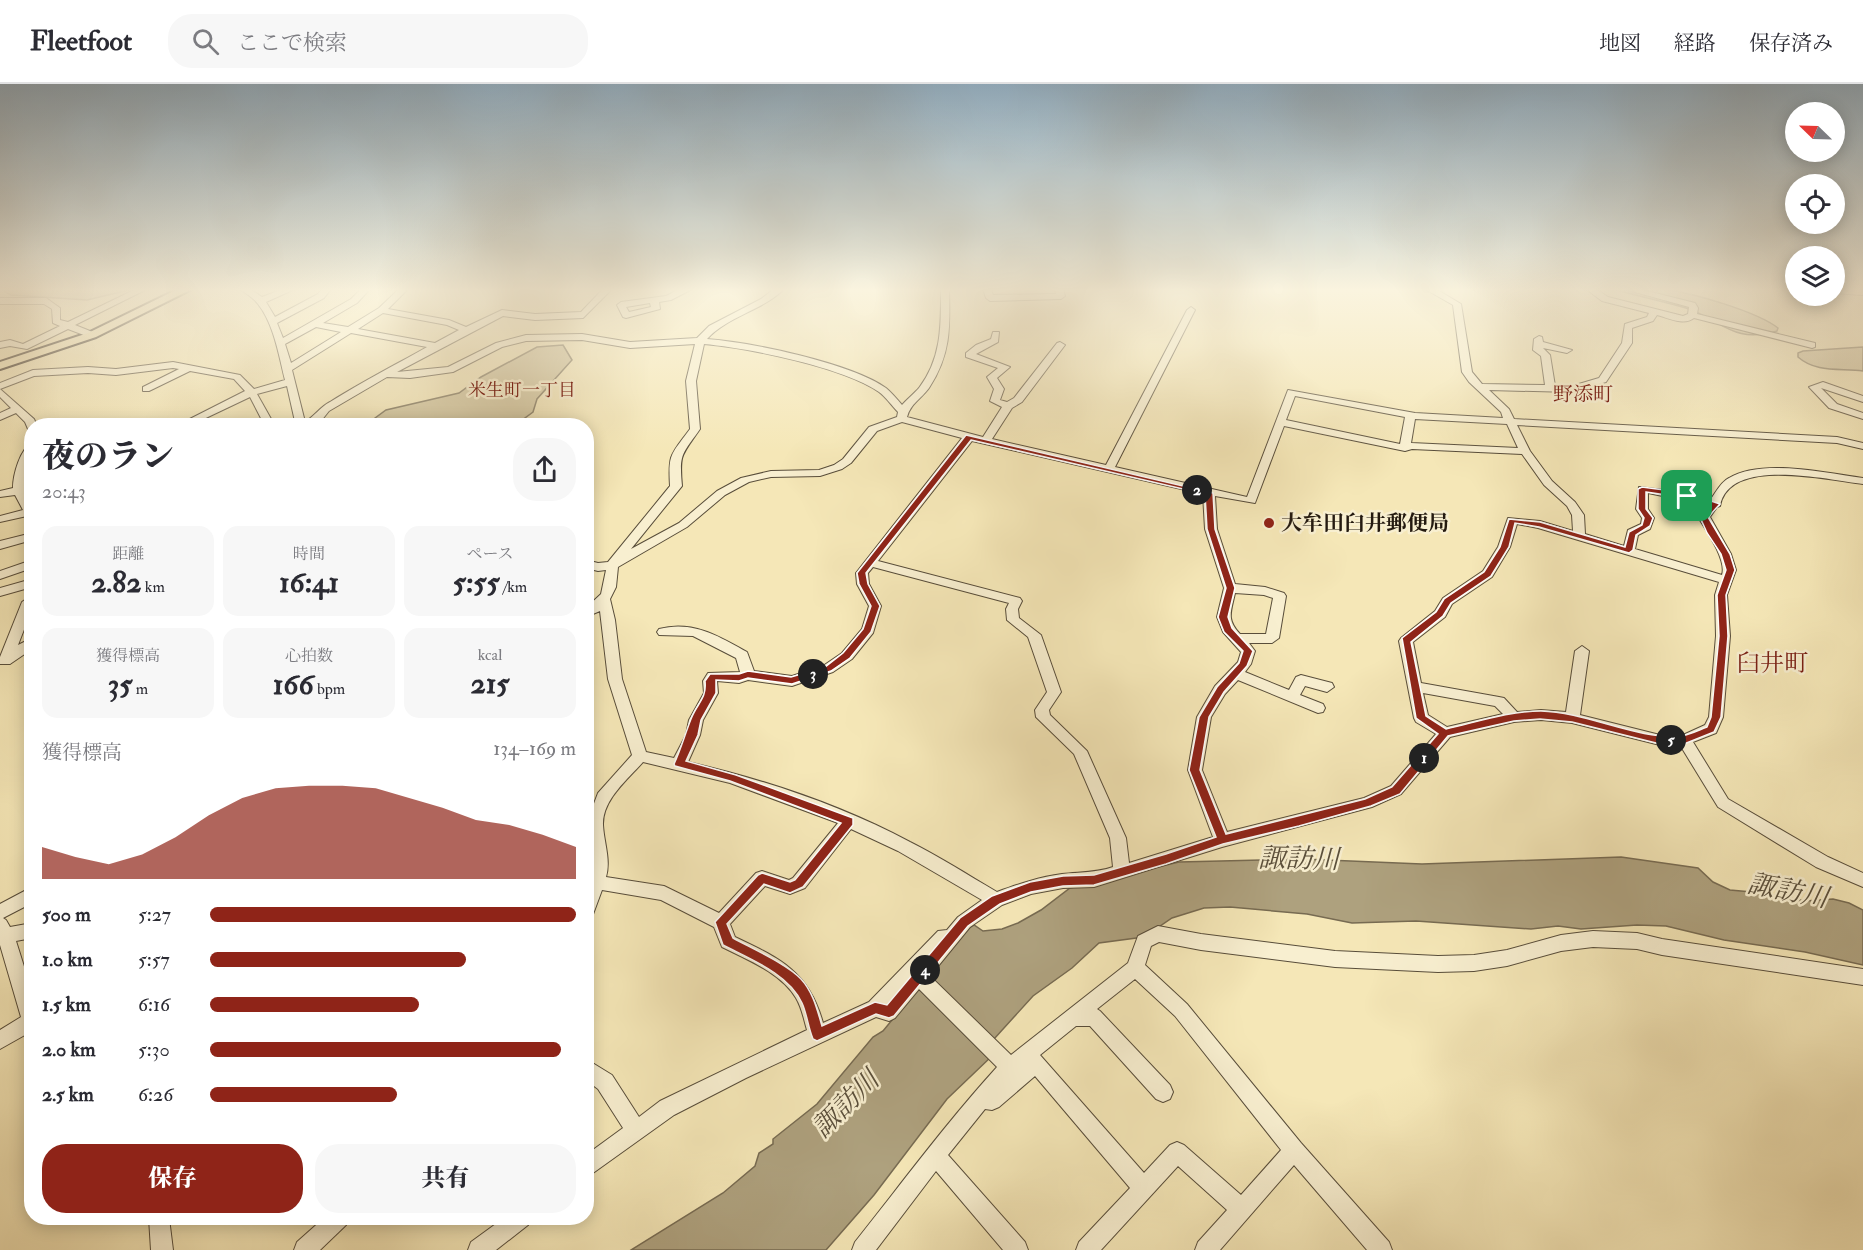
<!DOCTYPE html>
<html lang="ja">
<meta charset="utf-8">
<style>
:root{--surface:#fff;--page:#f7f7f7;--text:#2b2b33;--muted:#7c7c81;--line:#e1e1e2;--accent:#8f2418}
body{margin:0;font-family:"IM FELL Double Pica","Noto Serif JP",serif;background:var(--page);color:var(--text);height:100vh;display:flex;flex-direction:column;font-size:22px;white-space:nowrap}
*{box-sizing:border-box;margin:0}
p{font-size:20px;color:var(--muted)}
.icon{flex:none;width:33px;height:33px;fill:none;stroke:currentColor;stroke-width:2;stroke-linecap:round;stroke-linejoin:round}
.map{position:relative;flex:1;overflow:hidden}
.sheet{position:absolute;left:24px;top:334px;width:570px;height:807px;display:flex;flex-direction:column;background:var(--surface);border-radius:24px;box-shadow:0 3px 15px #0003}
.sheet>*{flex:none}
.needle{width:39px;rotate:293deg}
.controls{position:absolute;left:1785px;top:18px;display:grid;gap:12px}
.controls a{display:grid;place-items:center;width:60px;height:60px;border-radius:50%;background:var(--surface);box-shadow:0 3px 15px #0003;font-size:30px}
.pin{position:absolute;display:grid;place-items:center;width:51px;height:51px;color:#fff;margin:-26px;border-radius:12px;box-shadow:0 3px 9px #0006}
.km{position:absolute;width:30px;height:30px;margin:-15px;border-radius:50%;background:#222;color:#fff;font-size:16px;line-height:30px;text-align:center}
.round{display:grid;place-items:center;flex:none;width:63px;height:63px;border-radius:24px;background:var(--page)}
.summary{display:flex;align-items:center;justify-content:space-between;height:102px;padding:0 18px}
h1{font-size:33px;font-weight:800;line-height:45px}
.figures{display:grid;grid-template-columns:repeat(3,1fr);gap:9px;height:102px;padding:6px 18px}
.figures div{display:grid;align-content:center;border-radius:15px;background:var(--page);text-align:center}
.figures b{font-size:30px;font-weight:800}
.figures small{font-size:16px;font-weight:400}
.figures p{font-size:16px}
.chart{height:168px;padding:12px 18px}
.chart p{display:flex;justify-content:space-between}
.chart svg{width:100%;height:108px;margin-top:6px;fill:var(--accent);opacity:.7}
.action{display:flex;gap:12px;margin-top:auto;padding:12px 18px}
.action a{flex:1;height:69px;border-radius:24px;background:var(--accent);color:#fff;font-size:24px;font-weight:800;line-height:69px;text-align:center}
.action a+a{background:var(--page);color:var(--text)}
ul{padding:0 18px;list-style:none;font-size:20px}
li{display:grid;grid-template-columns:96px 72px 1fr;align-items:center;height:45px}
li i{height:15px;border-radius:8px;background:var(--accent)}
header{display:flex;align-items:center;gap:36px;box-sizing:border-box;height:84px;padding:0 30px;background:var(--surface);border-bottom:2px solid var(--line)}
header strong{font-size:28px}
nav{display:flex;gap:33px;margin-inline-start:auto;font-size:21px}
.search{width:420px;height:54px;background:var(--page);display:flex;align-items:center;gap:15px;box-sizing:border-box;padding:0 21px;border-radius:24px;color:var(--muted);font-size:22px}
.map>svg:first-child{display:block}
.green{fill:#d1c49b;stroke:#7a6f56;stroke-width:1.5}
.water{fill:#aea17e;stroke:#776b52;stroke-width:1.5}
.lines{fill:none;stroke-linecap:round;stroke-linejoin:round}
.minor-casing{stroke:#584d3a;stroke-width:2}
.major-casing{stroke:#241a10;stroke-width:4}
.minor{fill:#f8efd0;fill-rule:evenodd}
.major{fill:#f5e7b7;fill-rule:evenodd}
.route{fill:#8f2418;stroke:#fff;stroke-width:1.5;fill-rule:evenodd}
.poi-dot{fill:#8f2418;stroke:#f8efd0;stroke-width:2}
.labels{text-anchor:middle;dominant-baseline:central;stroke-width:5;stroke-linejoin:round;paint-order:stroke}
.far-neighbourhood-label{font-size:18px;fill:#7a1f14;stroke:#f8efd0}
.far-quarter-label{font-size:20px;fill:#7a1f14;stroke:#f8efd0}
.poi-label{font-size:21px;font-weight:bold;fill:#241a10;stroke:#f8efd0;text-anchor:start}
.quarter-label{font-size:24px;fill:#7a1f14;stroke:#f8efd0}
.near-water-label{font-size:27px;font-style:italic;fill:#5b503c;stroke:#f8efd0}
</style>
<header>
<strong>Fleetfoot</strong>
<div class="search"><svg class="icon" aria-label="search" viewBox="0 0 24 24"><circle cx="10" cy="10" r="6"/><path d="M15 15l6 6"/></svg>ここで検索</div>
<nav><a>地図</a><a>経路</a><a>保存済み</a></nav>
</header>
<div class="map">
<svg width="1863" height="1166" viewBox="0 0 1863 1166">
<rect width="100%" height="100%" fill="#f5e7b7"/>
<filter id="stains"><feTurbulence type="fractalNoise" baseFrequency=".00333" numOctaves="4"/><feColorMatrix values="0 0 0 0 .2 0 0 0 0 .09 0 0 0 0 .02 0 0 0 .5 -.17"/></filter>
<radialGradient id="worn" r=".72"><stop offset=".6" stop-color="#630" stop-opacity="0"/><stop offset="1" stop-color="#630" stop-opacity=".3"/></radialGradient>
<!-- green -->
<g class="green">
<path d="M0 205H133L87 216 11 211Z"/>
<path d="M1613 205C1629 205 1647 203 1664 205 1692 209 1756 227 1778 244L1777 247C1732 260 1724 237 1686 224 1662 217 1637 212 1613 205Z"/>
<path d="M563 261 572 276 537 315 533 328 514 342H376L371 337 386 326 459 309 481 293 537 263Z"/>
<path d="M1863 263V287C1840 284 1816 289 1798 273V269L1803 267Z"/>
</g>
<!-- water -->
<path class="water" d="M1621 773 1698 784 1713 798 1730 806 1763 809 1805 817 1833 815 1849 819 1863 826V881L1805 868 1724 856 1666 842 1637 841 1581 845 1558 842 1531 845 1416 837 1352 839 1307 830 1230 823 1204 824 1172 834 1144 853 1099 859 1072 884 1033 912 994 955 992 972 947 1015 874 1111 826 1166H631L723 1109 755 1082 759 1069 773 1060V1055L817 1020 873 953 883 947 967 845 974 841 983 847 1002 845 1018 839 1041 826 1070 804 1179 778 1303 775 1422 780Z"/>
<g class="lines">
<defs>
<g id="minor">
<path d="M136 205H147L75 241 95 249V253H89L68 245 27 265 10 262 0 264V258L10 256 23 260 60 242 53 239 52 225 44 220H0V214H46L60 224V236L68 238Z"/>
<path d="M240 205H250L262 213 283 205H295L266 218 275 233 318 210 322 205H331L324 214 277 239 283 254 351 215 361 205H370L357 219 323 239 348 243 379 224 399 205H408L388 225 449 236 466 243 502 226 535 230 581 228 603 205 610 207 583 234 535 236 503 232 397 288 448 283 496 259 526 251 582 250 630 258 697 254 709 242 761 215 774 205H784C762 227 728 232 707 255 750 258 851 279 886 304 892 309 897 315 902 321 907 315 914 310 919 304 942 274 941 241 941 205H949C950 244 951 270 929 304 922 314 910 320 907 333L983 353 1002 323 990 317 994 305 987 293 998 284 966 273V269L976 261 991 255 993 248H999L998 258 976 270 1010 283 997 294 1004 305 1000 316 1007 318 1014 314 1057 259 1060 258 1065 261 1022 318 1012 324 992 355 1106 381 1187 226 1191 223 1195 226 1115 383 1247 413 1288 306 1415 329 1503 334 1501 328 1469 298 1462 288 1453 221 1425 205H1436L1461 220 1472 288 1482 300 1545 301 1541 272 1533 266 1534 255 1539 252 1542 253 1543 258 1572 266 1567 269 1543 264 1550 271 1555 302H1572L1599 294 1622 259 1625 240 1647 233 1649 229 1602 217 1586 205H1596L1608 213 1683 232 1688 230 1689 223 1624 205H1639L1695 219 1698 224 1697 230 1815 259V263L1812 264 1694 234C1684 242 1668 234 1657 231L1653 237 1632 244V259L1606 298 1572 308 1489 306 1509 325 1514 335 1837 353 1863 359V365L1837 359 1517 341 1530 367 1552 397 1575 418 1584 431 1585 450 1624 462 1628 446 1641 440 1642 434 1636 425 1639 403 1687 409 1711 415C1716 408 1721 398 1729 394 1762 374 1826 389 1863 394V400C1828 396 1729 372 1720 422L1717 423 1710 433 1731 470 1736 486 1727 511 1730 552 1723 633 1716 649 1693 658 1728 715 1828 773 1863 789V803L1816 783 1718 723 1680 661H1660L1572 639 1541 636 1514 638 1450 653 1401 710 1372 723 1222 763 1094 803 1063 804 1031 810 1002 821 970 843 930 892 1011 971 1128 879 1138 852 1158 842 1201 850 1335 867 1438 872 1474 871 1507 866 1561 851 1593 847 1637 849 1662 855 1863 885V901L1662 871 1637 865 1593 863 1561 867 1507 882 1474 887 1438 888 1335 883 1201 866 1159 858 1151 862 1145 881 1187 920 1301 1059 1389 1158 1392 1166H1367L1294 1081 1220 1166H1195L1198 1158 1227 1126 1178 1082 1101 1166H1076L1079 1158 1130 1104 1035 992 999 1023 992 1026 985 1025 948 1071 1025 1158 1028 1166H1003L936 1087 876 1166H852L855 1158C902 1099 946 1039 997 983L919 905 895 934 889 937 876 933 746 994 674 1031 586 1094V1071L623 1044 598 1005 586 996V975L612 991 639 1033 660 1017 807 946C804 936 802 924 796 914 781 889 748 876 722 863L714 843 661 816 602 806 592 833 586 835 587 798 593 783 587 738 598 709 632 671 608 595 600 527 586 533V524L601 510 606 486 598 487 586 484V476L598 479 608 478 670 402C668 369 671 371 690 345L686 297 695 260 630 264 582 256 526 257 502 263 453 288 410 294 387 293 329 327 321 337 312 342H296L287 302 257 310 275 342H265L250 313 189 342H176L245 307 234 295 190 287 149 307H143V303L179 285 173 284 116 291 88 289 34 292 0 305V299L33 286 88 283 116 285 173 278 240 291 254 305 285 296C279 272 274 240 258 220 254 214 246 210 240 205ZM383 229 447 241 459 246 435 259 358 245ZM316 243 341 248 291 279 285 260ZM351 249 427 263C395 281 362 298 330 318 320 323 315 332 305 338L292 286ZM704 260C748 264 843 283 879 308 886 313 892 322 898 328L897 333 869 343 843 375 834 381 819 386 771 387 741 394 717 407 679 439 631 465 682 402C679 369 682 371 700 345L696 297ZM1295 312 1405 333 1400 360 1286 336ZM1415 335 1507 340 1518 364 1411 359ZM902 338 962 354 856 489 857 500 869 522 862 545 842 569 823 582 792 592 754 587 747 568C719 552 692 536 659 545L657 548 659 551 693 552 736 574 740 588 708 589 703 597 704 609 689 636 686 651 674 674 646 668 622 595 615 536 610 515 616 503 618 483 687 443 725 411 749 398 771 393 820 392 842 385 851 379 877 347ZM1284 342 1405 367 1412 365 1522 370 1544 401 1567 422 1572 431 1573 447 1540 437 1508 434 1498 463 1483 487 1443 514 1435 527 1401 554 1399 557 1414 634 1416 638 1436 650 1391 702 1364 714 1227 748 1202 686 1211 633 1225 610 1238 596 1318 629 1323 628 1325 624 1323 620 1300 611 1305 602 1327 608 1334 603 1332 599 1301 591 1296 593 1289 606 1245 588 1251 580 1255 567 1249 559H1272L1279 554 1286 512 1284 509 1265 503 1235 500 1217 445 1215 412 1255 419ZM972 357 1203 410 1205 445 1224 504 1217 533 1223 548 1241 568 1238 578 1215 602 1197 633 1188 686 1213 753 1129 779 1126 754 1087 667 1050 631 1049 626 1061 608 1041 551 1019 534 1018 525 1022 517 1020 514 878 477ZM1648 409 1707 421 1698 433C1706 446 1727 476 1722 491L1635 465 1638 451 1650 445 1654 434 1648 425ZM1517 440 1538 444 1719 498 1715 511 1716 552 1709 633 1705 641 1683 651H1660L1580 631 1589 567 1582 562 1575 567 1566 628 1541 626 1517 628 1504 614 1499 613 1421 599 1413 558 1445 533 1452 520 1492 493 1510 463ZM873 483 1009 519 1006 525 1007 536 1028 553 1047 608 1035 626 1036 633 1074 670 1110 754 1113 783C1096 789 1080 788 1062 790 1039 793 1019 800 997 808 968 791 940 773 910 758 843 722 762 695 688 678L700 651 703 636 718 609 717 597 739 599 748 596 792 602 833 588 852 575 873 549 881 522 869 500 868 489ZM1235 509 1264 511 1273 514 1266 550H1240C1226 535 1231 528 1235 509ZM1423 609 1495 622 1503 630 1447 643 1428 631ZM643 678 730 699 838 739 793 794 789 796 762 787 756 789 719 829 664 802 606 793C611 776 604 759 603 741 602 716 628 695 643 678ZM851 745 898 767 982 816 958 833 947 846 938 847 869 918 823 939C809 887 779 874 735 853L730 840 765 802 790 810 805 804ZM1135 895 1175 932 1281 1066 1241 1111 1184 1061 1177 1058 1170 1061 1144 1089 1040 971 1076 942H1090L1156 1015 1163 1018 1170 1015 1173 1008 1170 1001 1100 927 1097 925Z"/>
<path d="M680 205H692L671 216 659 218 660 225 626 234 623 233 617 221 621 218 666 212ZM650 219 651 223 629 228 626 223Z"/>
<path d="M983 205H991L993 211 1056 210 1055 205H1063L1065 212 1061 215 990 217 986 214Z"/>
<path d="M1834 205H1863V211L1834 209Z"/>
<path d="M1823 298 1863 312V318L1821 304 1837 320 1863 329V335L1829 324 1809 303Z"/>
<path d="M0 305 34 335 37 342H32V346L28 345 25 338 16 329 0 336V329L11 324 0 313Z"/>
<path d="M32 359V375L26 389 24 402 32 401V407L25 409 32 422V434L27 432 0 438V432L23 426 15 411 0 413V407L13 404C13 391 20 365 32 359Z"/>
<path d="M32 449V456L0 465V457Z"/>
<path d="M32 476V484L0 495V487Z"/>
<path d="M32 495V503L0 512V504Z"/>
<path d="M32 511V525L18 561 32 554V565L10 580H0V573L22 518Z"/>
<path d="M32 803V819L3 834 6 836 10 843 32 839V854L16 857 32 908V947L0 965V946L21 933 0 861V820Z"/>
<path d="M149 1134H169L173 1166H151Z"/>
<path d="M324 1134H349L346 1141 320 1166H294L297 1158Z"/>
<path d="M504 1134H531L528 1141 496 1166H468L471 1158Z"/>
</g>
<path id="major" d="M178 205H192L96 253 0 285V278L88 249Z"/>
</defs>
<!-- minor casing -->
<use href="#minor" class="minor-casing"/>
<!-- major casing -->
<use href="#major" class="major-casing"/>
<!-- minor -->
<use href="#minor" class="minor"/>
<!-- major -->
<use href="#major" class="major"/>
</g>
<!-- sky -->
<linearGradient id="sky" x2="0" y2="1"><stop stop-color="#91acbe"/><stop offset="0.56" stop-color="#faf4df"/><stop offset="1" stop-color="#faf4df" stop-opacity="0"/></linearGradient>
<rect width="1863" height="368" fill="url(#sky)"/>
<!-- route -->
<path class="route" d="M966 351 1213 409 1215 445 1235 504 1228 533 1232 544 1253 567 1247 582 1224 608 1209 633 1200 686 1226 750 1365 715 1392 703 1438 650 1416 634 1402 554 1436 528 1444 515 1484 488 1500 463 1509 435 1540 438 1625 463 1629 448 1642 441 1644 434 1638 425V405L1642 403 1687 409 1720 420 1708 433 1730 470 1735 486 1726 511 1728 552 1721 633 1714 648 1684 660H1660L1572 638 1540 635 1514 637 1448 652 1400 710 1371 722 1299 742 1223 760 1166 780 1094 801 1063 802 1031 808 1000 820 968 842 894 932 889 934 876 930 817 957 813 955C808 943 807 930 802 919 789 890 750 875 723 861L715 838 758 791 762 789 790 798 795 796 841 739 730 697 675 682 674 680C681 665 685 650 691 635 697 619 707 615 705 597L710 590H739L748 587 791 593 825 583 843 569 863 545 871 522 859 500 857 489ZM971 356 1205 410 1207 445 1226 504 1218 533 1224 548 1243 567 1239 579 1217 603 1199 633 1189 686 1216 753 1166 770 1094 791 1063 792 1030 798 992 812 960 834 887 921 875 918 822 942C817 925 813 908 801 895 787 880 751 864 733 854L727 840 764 800 790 809 803 803 853 741V734L736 691 686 677 698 651 701 636 716 609V596L739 597 748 594 792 600 831 587 850 574 871 548 880 522 868 500 866 489ZM1646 408 1687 414 1710 421 1700 433 1707 449 1721 470 1726 486 1717 511 1719 552 1711 633 1707 643C1699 646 1689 651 1681 652 1637 656 1587 628 1541 627 1509 627 1477 638 1446 645L1426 632 1411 558 1443 532 1451 519 1491 492 1509 463 1515 439 1539 443 1629 469 1633 466 1636 451 1650 442 1653 434 1646 425Z"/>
<!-- markers -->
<circle class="poi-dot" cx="1269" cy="439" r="6"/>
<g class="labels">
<!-- far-neighbourhood labels -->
<g class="far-neighbourhood-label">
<text x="522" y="306">米生町一丁目</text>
</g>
<!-- far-quarter labels -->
<g class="far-quarter-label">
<text x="1583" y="310">野添町</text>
</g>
<!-- poi labels -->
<g class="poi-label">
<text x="1281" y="439">大牟田臼井郵便局</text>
</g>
<!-- quarter labels -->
<g class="quarter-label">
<text x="1772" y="579">臼井町</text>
</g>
<!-- near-water labels -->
<g class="near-water-label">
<text transform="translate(1299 775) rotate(1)">諏訪川</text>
<text transform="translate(1788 807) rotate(11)">諏訪川</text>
<text transform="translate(846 1020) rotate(-45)">諏訪川</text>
</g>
</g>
<rect width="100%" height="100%" filter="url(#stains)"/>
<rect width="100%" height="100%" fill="url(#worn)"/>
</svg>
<div class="controls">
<a><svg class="needle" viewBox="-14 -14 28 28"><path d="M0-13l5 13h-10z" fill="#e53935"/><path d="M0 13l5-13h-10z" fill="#7c7c81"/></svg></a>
<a><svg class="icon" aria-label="locate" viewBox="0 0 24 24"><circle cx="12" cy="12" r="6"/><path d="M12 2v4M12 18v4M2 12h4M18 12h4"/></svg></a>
<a><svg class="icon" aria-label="layers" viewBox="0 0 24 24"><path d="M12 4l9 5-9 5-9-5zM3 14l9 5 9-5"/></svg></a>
</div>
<div class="pin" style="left:1687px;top:412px;background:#1e9e55"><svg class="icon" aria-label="arrive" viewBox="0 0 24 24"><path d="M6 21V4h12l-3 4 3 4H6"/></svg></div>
<b class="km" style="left:1424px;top:674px">1</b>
<b class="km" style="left:1197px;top:406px">2</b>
<b class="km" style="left:813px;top:590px">3</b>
<b class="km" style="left:925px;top:886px">4</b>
<b class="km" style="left:1671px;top:656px">5</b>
<section class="sheet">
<div class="summary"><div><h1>夜のラン</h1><p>20:43</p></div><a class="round"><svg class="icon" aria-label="share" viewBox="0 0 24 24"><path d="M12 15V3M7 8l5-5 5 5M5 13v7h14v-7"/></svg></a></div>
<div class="figures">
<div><p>距離</p><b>2.82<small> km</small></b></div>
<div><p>時間</p><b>16:41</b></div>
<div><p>ペース</p><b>5:55<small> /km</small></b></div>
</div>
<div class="figures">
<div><p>獲得標高</p><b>35<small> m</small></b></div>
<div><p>心拍数</p><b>166<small> bpm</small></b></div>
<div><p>kcal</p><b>215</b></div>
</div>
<div class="chart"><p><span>獲得標高</span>134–169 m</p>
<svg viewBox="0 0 160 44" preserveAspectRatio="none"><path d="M0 44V31L10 35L20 38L30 34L40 27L50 18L60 11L70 7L80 6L90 6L100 7L110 11L120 15L130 20L140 22L150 26L160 31V44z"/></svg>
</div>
<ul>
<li><b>500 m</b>5:27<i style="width:100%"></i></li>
<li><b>1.0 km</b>5:57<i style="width:70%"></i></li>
<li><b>1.5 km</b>6:16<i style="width:57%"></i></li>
<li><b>2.0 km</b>5:30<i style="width:96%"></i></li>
<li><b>2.5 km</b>6:26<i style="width:51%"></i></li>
</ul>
<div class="action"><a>保存</a><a>共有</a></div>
</section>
</div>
